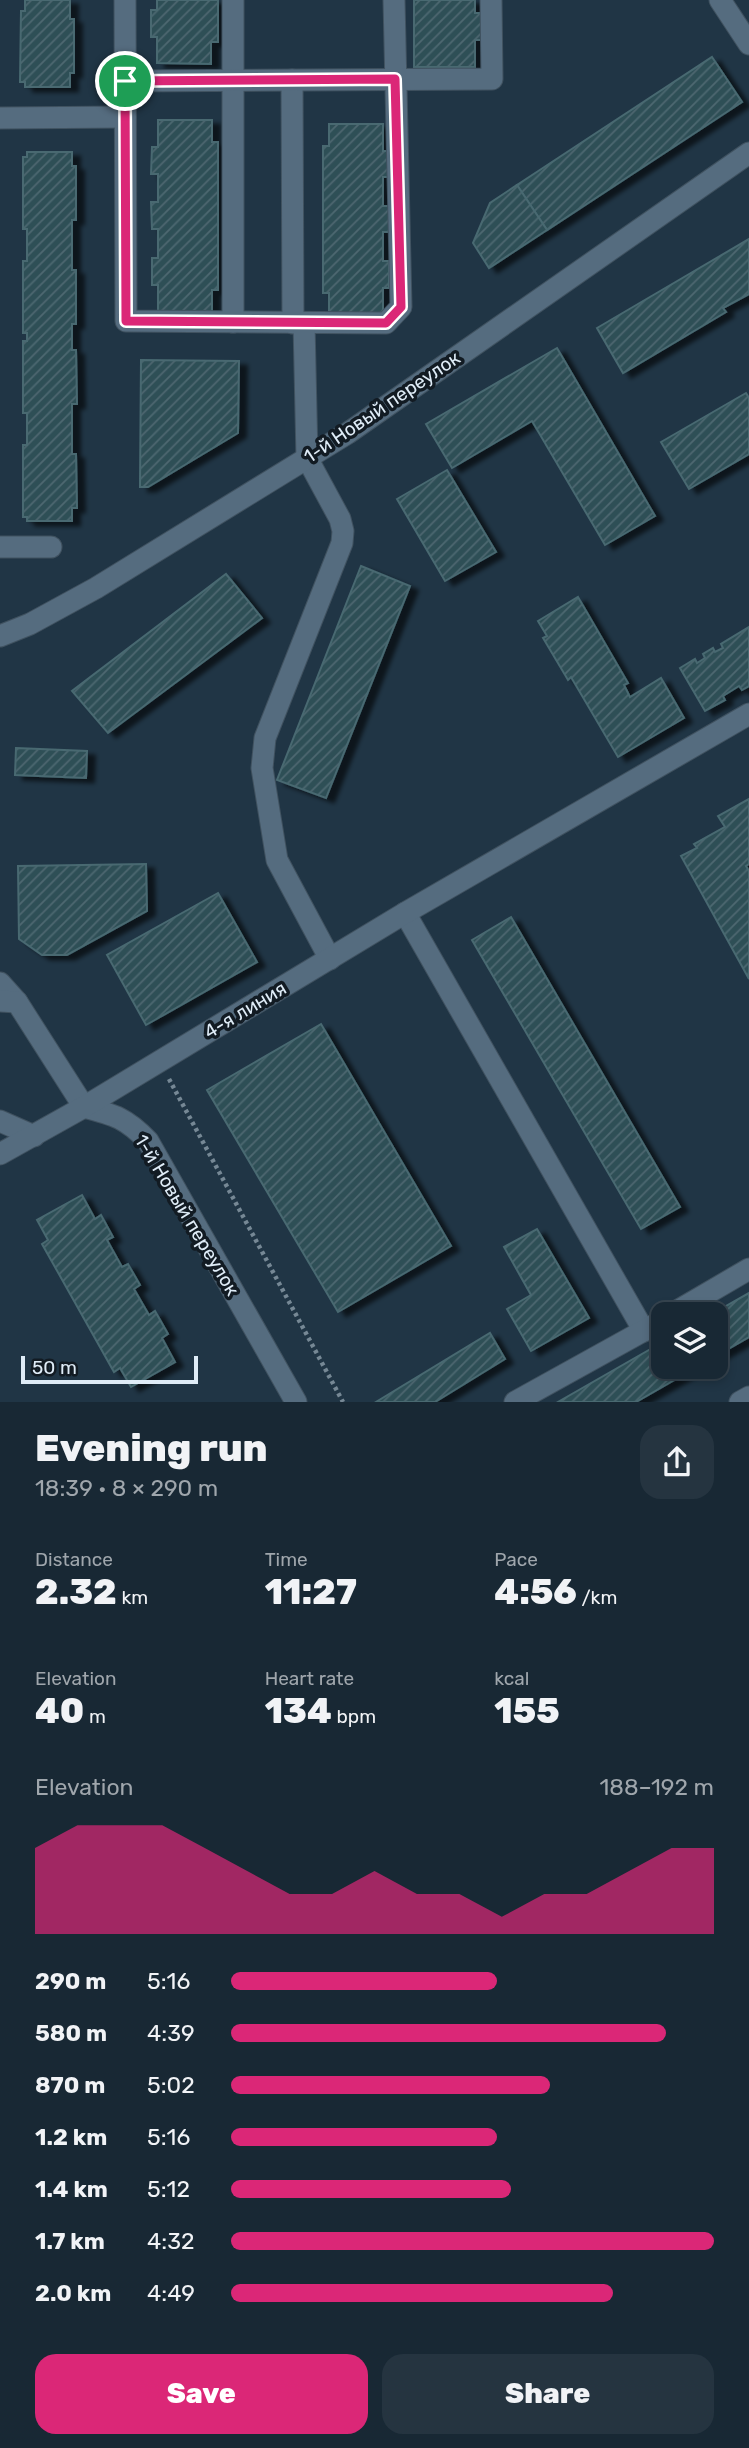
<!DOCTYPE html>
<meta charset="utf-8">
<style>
:root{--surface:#182834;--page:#253440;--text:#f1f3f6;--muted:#9fa6ac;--line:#36444f;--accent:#db2777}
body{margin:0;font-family:Rubik,sans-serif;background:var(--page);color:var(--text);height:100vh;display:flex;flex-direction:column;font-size:26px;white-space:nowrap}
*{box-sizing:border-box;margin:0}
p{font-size:23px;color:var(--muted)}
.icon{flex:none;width:38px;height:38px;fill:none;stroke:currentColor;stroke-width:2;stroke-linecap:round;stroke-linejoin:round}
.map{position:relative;height:1402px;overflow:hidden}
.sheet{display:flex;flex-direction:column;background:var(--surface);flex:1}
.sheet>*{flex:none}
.fabs{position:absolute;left:651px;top:1302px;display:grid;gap:14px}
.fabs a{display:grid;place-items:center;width:77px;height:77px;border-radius:14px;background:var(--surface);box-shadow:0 4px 10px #0003,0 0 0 2px var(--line);font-size:35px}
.scale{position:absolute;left:21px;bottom:18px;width:177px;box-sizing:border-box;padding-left:7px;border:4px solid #dfecf7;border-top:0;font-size:19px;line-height:24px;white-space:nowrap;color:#dfecf7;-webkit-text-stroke:5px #121b23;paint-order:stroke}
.pin{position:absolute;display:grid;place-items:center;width:60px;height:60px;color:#fff;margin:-30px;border:4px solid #fff;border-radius:50%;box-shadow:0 2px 7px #0007}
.round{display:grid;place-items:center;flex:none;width:74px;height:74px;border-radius:21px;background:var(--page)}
.summary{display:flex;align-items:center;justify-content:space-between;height:119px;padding:0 35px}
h1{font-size:38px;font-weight:800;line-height:52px}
.stats{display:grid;grid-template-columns:repeat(3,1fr);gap:10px;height:119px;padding:7px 35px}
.stats div{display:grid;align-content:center}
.stats b{font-size:35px;font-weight:800}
.stats small{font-size:19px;font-weight:400}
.stats p{font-size:19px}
.chart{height:196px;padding:14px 35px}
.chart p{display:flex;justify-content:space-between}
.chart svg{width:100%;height:126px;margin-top:7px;fill:var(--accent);opacity:.7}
.primary-button{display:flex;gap:14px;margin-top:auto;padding:14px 35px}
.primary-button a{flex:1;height:80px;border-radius:21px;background:var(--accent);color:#fff;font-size:28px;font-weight:800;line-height:80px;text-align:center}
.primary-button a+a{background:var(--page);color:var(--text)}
ul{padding:0 35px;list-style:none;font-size:23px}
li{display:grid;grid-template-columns:112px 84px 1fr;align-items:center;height:52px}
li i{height:18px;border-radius:9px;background:var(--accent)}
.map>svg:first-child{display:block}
.building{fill:url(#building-hatch);stroke:#486971;stroke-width:2;filter:url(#shadow)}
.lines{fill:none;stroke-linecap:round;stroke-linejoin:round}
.minor-casing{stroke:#405260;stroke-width:23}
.path{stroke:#768895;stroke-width:4.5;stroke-dasharray:3.5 3.5;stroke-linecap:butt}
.minor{stroke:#556c7f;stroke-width:21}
.route-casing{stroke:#fff;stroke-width:14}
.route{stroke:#db2777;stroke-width:9}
.labels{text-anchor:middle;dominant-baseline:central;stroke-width:7;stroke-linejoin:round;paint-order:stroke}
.street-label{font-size:19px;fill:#dfecf7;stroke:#121b23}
</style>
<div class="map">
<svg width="749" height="1402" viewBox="0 0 749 1402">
<defs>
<pattern id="building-hatch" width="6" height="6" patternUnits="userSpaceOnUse" patternTransform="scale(1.75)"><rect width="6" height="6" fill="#2f4f57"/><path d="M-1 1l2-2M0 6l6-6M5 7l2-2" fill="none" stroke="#4d6870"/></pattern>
<filter id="shadow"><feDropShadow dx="8" dy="4.5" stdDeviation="2" flood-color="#0009"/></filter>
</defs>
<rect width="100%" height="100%" fill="#203545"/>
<!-- building -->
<g class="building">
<path d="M25 0H70V19H74V73H70V87H25V82H20L21 11H25Z"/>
<path d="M157 0H218V42H211V64L157 63V37H151V10H157Z"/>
<path d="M414 0H475V13H481V40H475V67H414Z"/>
<path d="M712 57 742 102 547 230 517 185Z"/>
<path d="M158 120H212V142H218V290H212V311H158V285H152V258H158V229H152L151 202H158V174H151L152 147H158Z"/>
<path d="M329 124H383V151H389V177H383V206H389V232H383V261H389V288H383V315H329V293H323V146H329Z"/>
<path d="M27 152H72V166H76V220H72V270H76V324H72V350H76L77 404H72V454H76L77 508H72V521H27V517H23V445H27V413H23V341H27V333H23V261H27V229H23V157H27Z"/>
<path d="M517 185 547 230 489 268 473 243 490 203Z"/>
<path d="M749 239V294L723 308 726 312 623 373 597 328Z"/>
<path d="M557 348 655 516 605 545 532 421 452 468 426 424Z"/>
<path d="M141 360 239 361 238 433 148 487H140Z"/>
<path d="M746 393 749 398V454L689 489 661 442Z"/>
<path d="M447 470 496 552 445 581 397 499Z"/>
<path d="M361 566 410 586 326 798 277 780Z"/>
<path d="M226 574 262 618 108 733 72 691Z"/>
<path d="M578 597 628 683 624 685 630 697 661 678 684 718 618 757 571 677 568 680 543 638 547 636 538 621Z"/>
<path d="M749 627V686L742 690 739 686 723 696 725 700 705 711 680 668 695 659 697 663 705 658 703 654 713 648 715 652 723 648 721 644Z"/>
<path d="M16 748 87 751 86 778 15 775Z"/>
<path d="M749 799V864L746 866 749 871V979L681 856 697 848 694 844 725 827 718 816Z"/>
<path d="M146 864 147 911 67 955H42L19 939 18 866Z"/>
<path d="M218 893 257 962 146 1025 107 955Z"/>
<path d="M511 917 680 1207 641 1229 472 940Z"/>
<path d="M321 1024 451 1246 338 1312 207 1090Z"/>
<path d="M82 1195 95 1219 101 1215 113 1237 107 1240 122 1267 128 1264 140 1285 134 1289 149 1315 155 1311 168 1334 162 1338 175 1362 131 1387 120 1368 114 1372 42 1244 48 1240 37 1220Z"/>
<path d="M537 1229 589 1318 531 1351 507 1309 531 1295 504 1247Z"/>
<path d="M749 1293V1337L716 1356V1314H712Z"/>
<path d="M490 1333 505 1359 435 1402H376Z"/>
<path d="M663 1342V1367H697L636 1402H558Z"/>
</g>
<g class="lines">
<defs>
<g id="minor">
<path d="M125 0 126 321 386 323 401 307 394 0"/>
<path d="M233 0V322"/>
<path d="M720 0 749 44"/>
<path d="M292 80 293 323"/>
<path d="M125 81 492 79 491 0"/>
<path d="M0 118 125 117"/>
<path d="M304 323 307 458 340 519 343 531 342 543 265 738 262 768 277 860 330 959"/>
<path d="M0 547H51"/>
<path d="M0 636 30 624 96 588 348 433 749 153"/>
<path d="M405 913 644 1331"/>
<path d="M0 983 17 1002"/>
<path d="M0 1001 17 1002 84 1107C115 1115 126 1118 148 1141L296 1402"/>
<path d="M0 1121 34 1136"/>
<path d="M0 1154 84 1107 405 913 749 714"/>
<path d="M672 1314 749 1269"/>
<path d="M515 1402 663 1320"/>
<path d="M740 1402 749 1397"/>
</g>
</defs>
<!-- minor casing -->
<use href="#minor" class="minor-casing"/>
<!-- path -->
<path class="path" d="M169 1079 343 1402"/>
<!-- minor -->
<use href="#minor" class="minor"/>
</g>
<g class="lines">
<defs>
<path id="route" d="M395 79 401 307 386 323 126 321 125 81Z"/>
</defs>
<!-- route casing -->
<use href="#route" class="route-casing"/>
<!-- route -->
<use href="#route" class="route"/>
</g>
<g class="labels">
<!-- street labels -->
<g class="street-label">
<text transform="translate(382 407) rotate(-34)">1-й Новый переулок</text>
<text transform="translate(245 1010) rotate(-31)">4-я линия</text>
<text transform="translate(187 1215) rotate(59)">1-й Новый переулок</text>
</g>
</g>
</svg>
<div class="fabs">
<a><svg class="icon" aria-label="layers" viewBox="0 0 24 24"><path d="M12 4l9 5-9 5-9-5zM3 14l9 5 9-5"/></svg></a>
</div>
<div class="scale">50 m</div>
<div class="pin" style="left:125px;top:81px;background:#1e9e55"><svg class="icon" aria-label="arrive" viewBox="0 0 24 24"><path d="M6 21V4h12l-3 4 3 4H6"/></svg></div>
</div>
<section class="sheet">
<div class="summary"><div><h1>Evening run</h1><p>18:39 · 8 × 290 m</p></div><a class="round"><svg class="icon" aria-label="share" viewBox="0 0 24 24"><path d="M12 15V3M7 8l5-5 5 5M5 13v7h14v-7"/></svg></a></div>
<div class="stats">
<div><p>Distance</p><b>2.32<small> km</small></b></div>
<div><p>Time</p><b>11:27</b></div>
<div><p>Pace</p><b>4:56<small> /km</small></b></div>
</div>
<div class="stats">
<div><p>Elevation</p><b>40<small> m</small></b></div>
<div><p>Heart rate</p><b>134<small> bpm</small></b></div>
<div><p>kcal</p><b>155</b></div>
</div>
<div class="chart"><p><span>Elevation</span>188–192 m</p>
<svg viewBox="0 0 160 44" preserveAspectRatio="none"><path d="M0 44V14L10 6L20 6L30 6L40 14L50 22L60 30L70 30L80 22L90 30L100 30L110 38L120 30L130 30L140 22L150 14L160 14V44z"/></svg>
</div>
<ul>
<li><b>290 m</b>5:16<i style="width:55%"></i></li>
<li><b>580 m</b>4:39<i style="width:90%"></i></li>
<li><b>870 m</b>5:02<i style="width:66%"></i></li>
<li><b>1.2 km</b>5:16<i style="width:55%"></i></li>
<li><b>1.4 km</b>5:12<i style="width:58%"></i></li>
<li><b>1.7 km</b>4:32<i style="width:100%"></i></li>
<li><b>2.0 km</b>4:49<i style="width:79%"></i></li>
</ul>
<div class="primary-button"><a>Save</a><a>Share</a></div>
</section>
